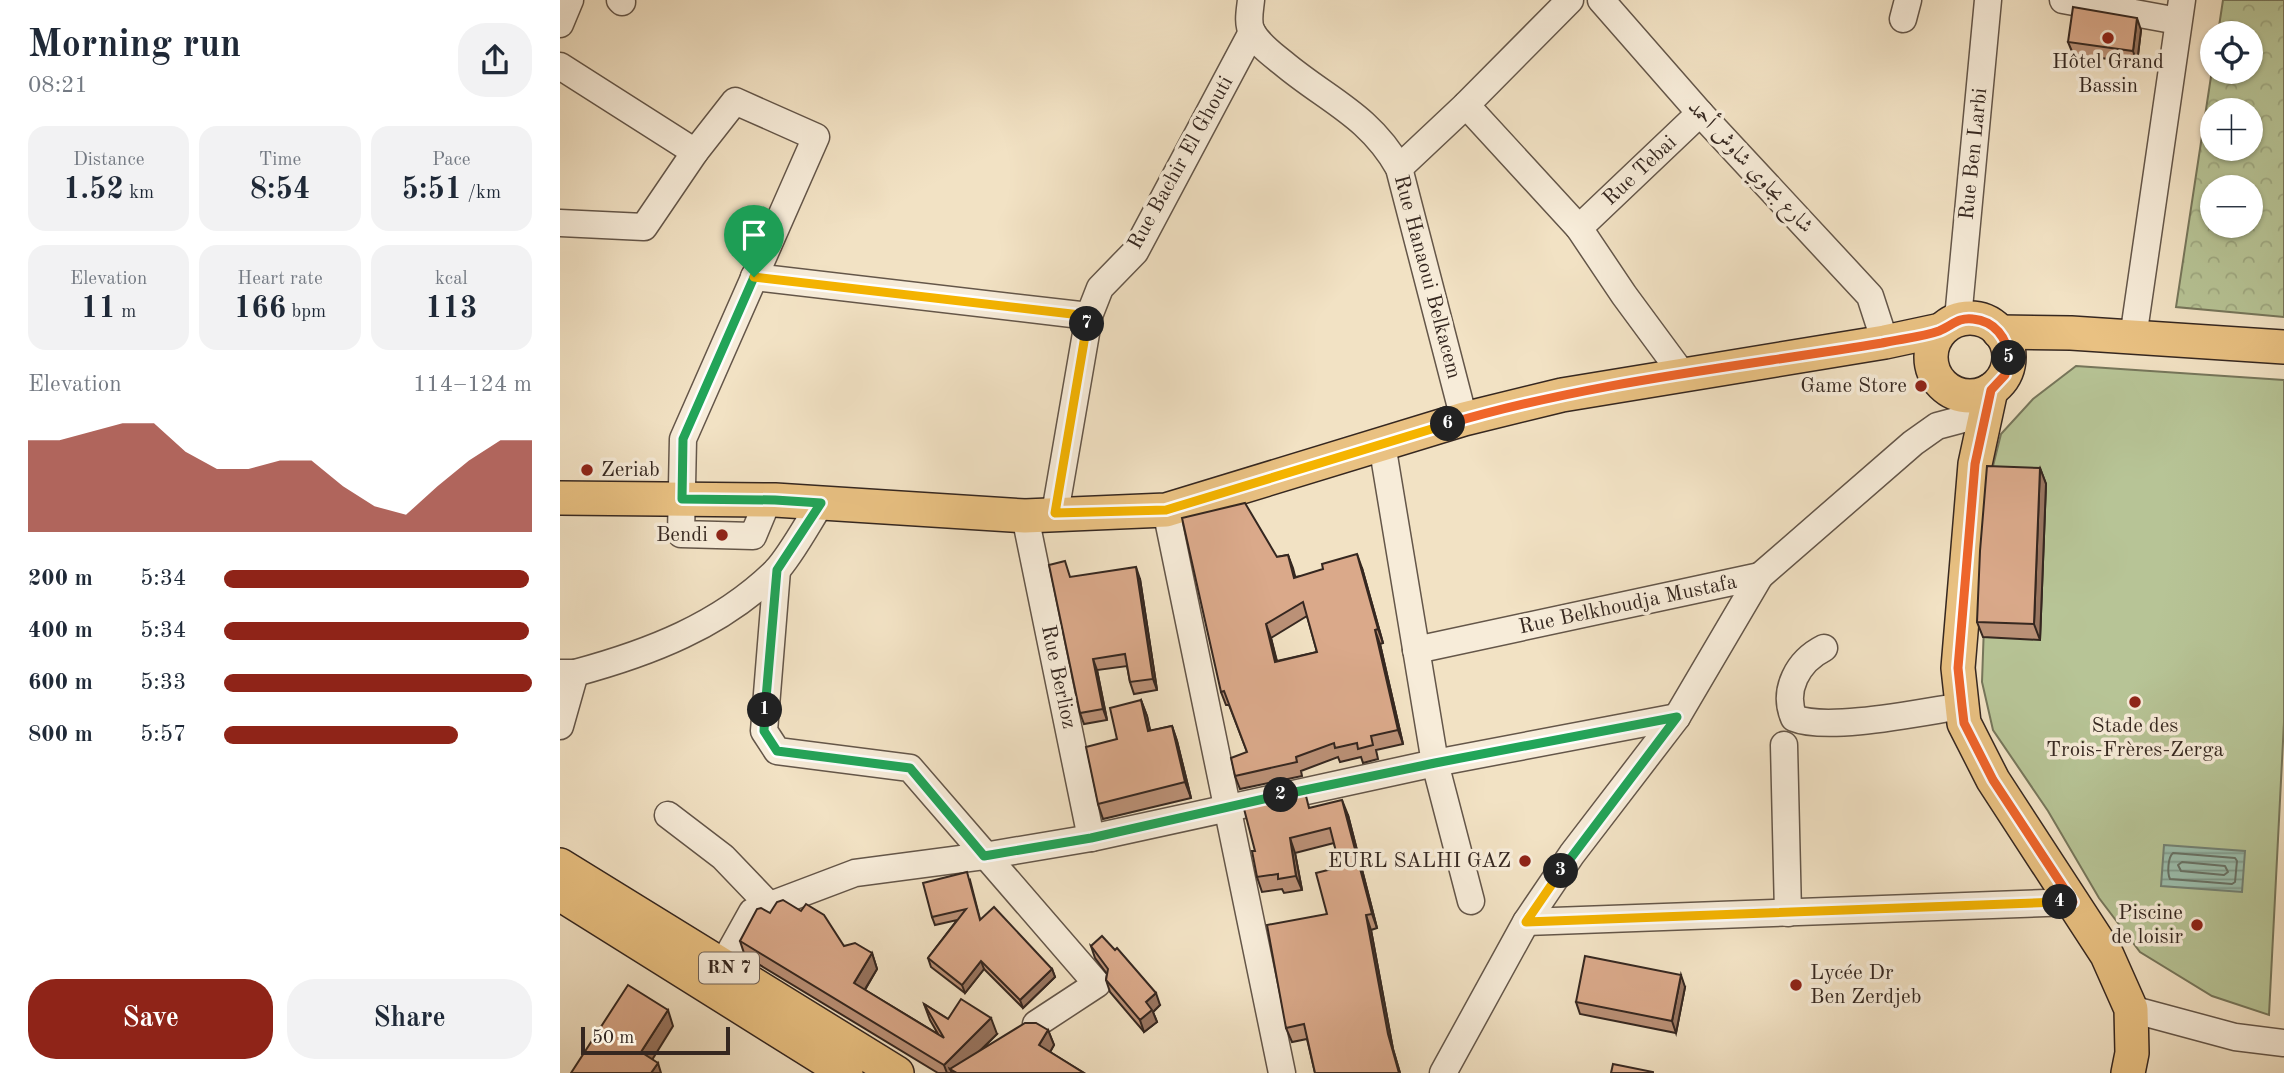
<!DOCTYPE html>
<meta charset="utf-8">
<style>
:root{--surface:#fff;--page:#f2f2f3;--text:#1f2937;--muted:#747a83;--accent:#8f2418}
body{margin:0;font-family:"Old Standard TT",Amiri,serif;background:var(--page);color:var(--text);height:100vh;display:flex;flex-direction:column;font-size:26px;white-space:nowrap}
*{box-sizing:border-box;margin:0}
p{font-size:23px;color:var(--muted)}
.icon{flex:none;width:38px;height:38px;fill:none;stroke:currentColor;stroke-width:2;stroke-linecap:round;stroke-linejoin:round}
.map{position:relative;flex:1;overflow:hidden}
.sheet{display:flex;flex-direction:column;background:var(--surface);width:560px}
.sheet>*{flex:none}
.buttons{position:absolute;left:1640px;top:21px;display:grid;gap:14px}
.buttons a{display:grid;place-items:center;width:63px;height:63px;border-radius:50%;background:var(--surface);box-shadow:0 2px 5px #0004;font-size:35px}
.scale{position:absolute;left:21px;bottom:18px;width:149px;box-sizing:border-box;padding-left:7px;border:4px solid #352720;border-top:0;font-size:19px;line-height:24px;white-space:nowrap;color:#352720;-webkit-text-stroke:5px #f7ecd9;paint-order:stroke}
.pin{position:absolute;display:grid;place-items:center;width:60px;height:60px;color:#fff;margin:-72px -30px;border-radius:50% 50% 50% 0;rotate:-45deg;box-shadow:0 0 7px #0007}
.pin .icon{rotate:45deg}
.km{position:absolute;width:35px;height:35px;margin:-18px;border-radius:50%;background:#222;color:#fff;font-size:19px;line-height:35px;text-align:center}
.round{display:grid;place-items:center;flex:none;width:74px;height:74px;border-radius:28px;background:var(--page)}
.headline{display:flex;align-items:center;justify-content:space-between;height:119px;padding:0 28px}
h1{font-size:38px;font-weight:700;line-height:52px}
.figures{display:grid;grid-template-columns:repeat(3,1fr);gap:10px;height:119px;padding:7px 28px}
.figures div{display:grid;align-content:center;border-radius:18px;background:var(--page);text-align:center}
.figures b{font-size:30px;font-weight:700}
.figures small{font-size:19px;font-weight:400}
.figures p{font-size:19px}
.chart{height:196px;padding:14px 28px}
.chart p{display:flex;justify-content:space-between}
.chart svg{width:100%;height:126px;margin-top:7px;fill:var(--accent);opacity:.7}
.cta{display:flex;gap:14px;margin-top:auto;padding:14px 28px}
.cta a{flex:1;height:80px;border-radius:28px;background:var(--accent);color:#fff;font-size:28px;font-weight:700;line-height:80px;text-align:center}
.cta a+a{background:var(--page);color:var(--text)}
ul{padding:0 28px;list-style:none;font-size:23px}
li{display:grid;grid-template-columns:112px 84px 1fr;align-items:center;height:52px}
li i{height:18px;border-radius:9px;background:var(--accent)}
main{display:flex;flex:1;min-height:0}
.map>svg:first-child{display:block}
.park{fill:url(#park-crowns);stroke:#76765b;stroke-width:2;fill-rule:evenodd}
.garden{fill:#b7c496;stroke:#76765b;stroke-width:2}
.water{fill:url(#water-rules);stroke:#738275;stroke-width:2}
.lines{fill:none;stroke-linecap:round;stroke-linejoin:round}
.shore{stroke:#687367;stroke-width:2}
.minor-casing{stroke:#645649;stroke-width:29}
.major-casing{stroke:#352720;stroke-width:36}
.minor{stroke:#f7ecd9;stroke-width:26}
.major{stroke:#e9c182;stroke-width:33}
.wall{fill:#bb9177;stroke:#352720;stroke-width:2;fill-rule:evenodd}
.shaded-wall{fill:#997661;stroke:#352720;stroke-width:2}
.building{fill:#daa98a;stroke:#352720;stroke-width:2;fill-rule:evenodd}
.split-1-casing{stroke:#fff;stroke-width:14}
.split-2-casing{stroke:#fff;stroke-width:14}
.split-3-casing{stroke:#fff;stroke-width:14}
.split-4-casing{stroke:#fff;stroke-width:14}
.split-5-casing{stroke:#fff;stroke-width:14}
.split-6-casing{stroke:#fff;stroke-width:14}
.split-7-casing{stroke:#fff;stroke-width:14}
.split-8-casing{stroke:#fff;stroke-width:14}
.split-1{stroke:#22a559;stroke-width:9}
.split-2{stroke:#22a559;stroke-width:9}
.split-3{stroke:#22a559;stroke-width:9}
.split-4{stroke:#f5b400;stroke-width:9}
.split-5{stroke:#f0652b;stroke-width:9}
.split-6{stroke:#f0652b;stroke-width:9}
.split-7{stroke:#f5b400;stroke-width:9}
.split-8{stroke:#f5b400;stroke-width:9}
.poi-dot{fill:#8f2418;stroke:#f7ecd9;stroke-width:2.5}
.labels{text-anchor:middle;dominant-baseline:central;stroke-width:7;stroke-linejoin:round;paint-order:stroke}
.shield{fill:#f7ecd9;stroke:#6f6258;stroke-width:2}
.shield-label{font-size:19px;font-weight:bold;fill:#352720}
.poi-label{font-size:21px;fill:#352720;stroke:#f7ecd9;text-anchor:end}
.street-label{font-size:21px;fill:#352720;stroke:#f7ecd9}
</style>
<main>
<section class="sheet">
<div class="headline"><div><h1>Morning run</h1><p>08:21</p></div><a class="round"><svg class="icon" aria-label="share" viewBox="0 0 24 24"><path d="M12 15V3M7 8l5-5 5 5M5 13v7h14v-7"/></svg></a></div>
<div class="figures">
<div><p>Distance</p><b>1.52<small> km</small></b></div>
<div><p>Time</p><b>8:54</b></div>
<div><p>Pace</p><b>5:51<small> /km</small></b></div>
</div>
<div class="figures">
<div><p>Elevation</p><b>11<small> m</small></b></div>
<div><p>Heart rate</p><b>166<small> bpm</small></b></div>
<div><p>kcal</p><b>113</b></div>
</div>
<div class="chart"><p><span>Elevation</span>114–124 m</p>
<svg viewBox="0 0 160 44" preserveAspectRatio="none"><path d="M0 44V12L10 12L20 9L30 6L40 6L50 16L60 22L70 22L80 19L90 19L100 28L110 35L120 38L130 28L140 19L150 12L160 12V44z"/></svg>
</div>
<ul>
<li><b>200 m</b>5:34<i style="width:99%"></i></li>
<li><b>400 m</b>5:34<i style="width:99%"></i></li>
<li><b>600 m</b>5:33<i style="width:100%"></i></li>
<li><b>800 m</b>5:57<i style="width:76%"></i></li>
</ul>
<div class="cta"><a>Save</a><a>Share</a></div>
</section>
<div class="map">
<svg width="1724" height="1073" viewBox="0 0 1724 1073">
<defs>
<pattern id="park-crowns" width="20" height="18" patternUnits="userSpaceOnUse" patternTransform="scale(1.75)"><rect width="20" height="18" fill="#b7c496"/><path d="M2 6a3 3 0 1 1 6 0M12 15a3 3 0 1 1 6 0" fill="none" stroke="#9ea881"/></pattern>
<pattern id="water-rules" width="6" height="5" patternUnits="userSpaceOnUse" patternTransform="scale(1.75)"><rect width="6" height="5" fill="#9cbfae"/><path d="M0 2.5h6" fill="none" stroke="#809b8d"/></pattern>
</defs>
<rect width="100%" height="100%" fill="#f2e2c4"/>
<filter id="stains"><feTurbulence type="fractalNoise" baseFrequency=".00286" numOctaves="4"/><feColorMatrix values="0 0 0 0 .2 0 0 0 0 .09 0 0 0 0 .02 0 0 0 .5 -.17"/></filter>
<radialGradient id="worn" r=".72"><stop offset=".6" stop-color="#630" stop-opacity="0"/><stop offset="1" stop-color="#630" stop-opacity=".3"/></radialGradient>
<!-- park -->
<path class="park" d="M1663 0H1724V317L1616 307 1652 70V72H1690V33H1658ZM1652 110H1690V149H1652ZM1652 187H1690V226H1652Z"/>
<!-- garden -->
<path class="garden" d="M1516 366 1724 380V722L1709 1015 1652 996 1580 952 1539 898 1488 811 1433 730 1422 682 1429 482 1441 434 1473 399Z"/>
<!-- water -->
<path class="water" d="M1604 845 1685 851 1682 892 1601 886Z"/>
<g class="lines">
<!-- shore -->
<g class="shore">
<path d="M1613 853 1675 858 1677 861 1675 882 1672 884 1610 879C1607 873 1608 857 1613 853Z"/>
<path d="M1622 862 1665 866 1668 872 1664 875 1621 871 1618 865Z"/>
</g>
<defs>
<g id="minor">
<path d="M60 0 62 2"/>
<path d="M691 0C690 10 687 23 692 32 699 45 712 54 723 63 767 100 809 115 839 168L904 419"/>
<path d="M1041 0 1140 113 1310 296 1325 342"/>
<path d="M1503 0 1618 21"/>
<path d="M1343 19 1348 0"/>
<path d="M0 24 10 0"/>
<path d="M0 66 135 152"/>
<path d="M906 105 1019 228 1064 295 1123 375"/>
<path d="M839 168 906 105 1010 0"/>
<path d="M0 223 84 227 135 152 175 101 256 137 123 439 121 534 193 536 208 500"/>
<path d="M1019 228 1140 113"/>
<path d="M194 277 529 316 540 288 575 252 692 32"/>
<path d="M1395 321 1399 308 1428 0"/>
<path d="M1573 338 1622 0"/>
<path d="M822 444 875 763 911 901"/>
<path d="M606 510 722 1073"/>
<path d="M495 513 529 316"/>
<path d="M465 516 531 838"/>
<path d="M217 570 204 731 217 751 350 768 537 984 476 1024"/>
<path d="M1200 576 1353 443 1377 426 1407 418"/>
<path d="M1264 648C1238 661 1222 690 1234 718 1268 732 1362 712 1402 706"/>
<path d="M856 650 1200 576 1117 717 1012 854 966 922 1513 902"/>
<path d="M0 673H15L0 726"/>
<path d="M15 673C89 653 160 626 216 571 231 555 248 523 261 503"/>
<path d="M1224 745 1228 913"/>
<path d="M108 815 163 857 209 905"/>
<path d="M163 964 192 912 295 873 424 856 531 838 875 763 1117 717"/>
<path d="M1571 1009 1675 1037 1724 1043"/>
<path d="M883 1073 966 922"/>
</g>
<g id="major">
<circle cx="1410" cy="357" r="39"/>
<path d="M1439 332 1511 333 1724 347"/>
<path d="M1431 390 1415 464 1398 668 1404 723 1433 780 1547 955 1571 1009 1572 1053 1568 1073"/>
<path d="M0 498 215 500 465 516 606 510 904 419 1002 395 1325 342 1381 330"/>
<path d="M0 865 337 1073"/>
<path d="M0 894 286 1073"/>
</g>
</defs>
<!-- minor casing -->
<use href="#minor" class="minor-casing"/>
<!-- major casing -->
<use href="#major" class="major-casing"/>
<!-- minor -->
<use href="#minor" class="minor"/>
<!-- major -->
<use href="#major" class="major"/>
</g>
<!-- wall -->
<g class="wall">
<path d="M1581 30 1577 63 1513 54 1508 42Z"/>
<path d="M1480 468 1486 484 1480 640 1423 637 1417 622Z"/>
<path d="M728 555 735 577 802 568 823 643 820 644 843 744 816 750 818 759 803 763 801 757 780 762 778 757 741 771 742 776 680 789 675 776 687 752 669 705H666L661 692 717 557ZM747 616 757 652 717 661 711 638Z"/>
<path d="M511 577 580 579 597 690 574 694 570 682 567 666 537 670 547 720 524 724 520 713Z"/>
<path d="M581 700 587 716 590 731 612 726 617 741 631 798 543 819 538 804 557 739Z"/>
<path d="M751 808 788 815 817 928 811 930 833 1049 840 1073H755L747 1039 732 1042 726 1028 767 914 780 867 774 843 735 853 742 890 724 893 722 889 702 892 697 877 695 851Z"/>
<path d="M410 880 420 919 492 969 495 977 463 1008 424 969 405 993 371 967 368 958 397 920 375 925 372 917Z"/>
<path d="M241 911 284 946 312 953 317 969 305 990 378 1034 370 1020 364 1004 388 1019 437 1034 420 1051 488 1030 494 1045 490 1052 524 1073H378L185 956 180 941 210 913Z"/>
<path d="M531 946 600 1005 593 1012 597 1022 584 1032 550 992 546 980 547 974 535 958Z"/>
<path d="M1125 987 1116 1033 1020 1014 1016 1002Z"/>
</g>
<!-- shaded-wall -->
<g class="shaded-wall">
<path d="M1577 18 1581 30 1577 63 1573 51Z"/>
<path d="M1480 468 1486 484 1480 640 1474 624Z"/>
<path d="M797 554 802 568 823 643 818 629Z"/>
<path d="M728 555 733 568 739 592 734 578Z"/>
<path d="M576 567 580 579 597 690 593 679Z"/>
<path d="M706 624 711 638 720 676 715 662Z"/>
<path d="M815 630 820 644 843 744 838 730Z"/>
<path d="M533 659 537 670 547 720 543 709Z"/>
<path d="M581 700 587 716 594 747 588 731Z"/>
<path d="M612 726 617 741 631 798 625 782Z"/>
<path d="M782 800 788 815 817 928 812 914Z"/>
<path d="M730 838 735 853 742 890 736 876Z"/>
<path d="M806 915 811 930 833 1049 840 1073H839L828 1034Z"/>
<path d="M312 953 317 969 299 999 294 983Z"/>
<path d="M421 961 424 969 405 993 402 985Z"/>
<path d="M492 969 495 977 463 1008 460 1000Z"/>
<path d="M1121 975 1125 987 1116 1033 1112 1021Z"/>
<path d="M596 993 600 1005 593 1012 597 1022 584 1032 580 1020 586 1002Z"/>
<path d="M108 1010 113 1026 87 1068 81 1052Z"/>
<path d="M431 1018 437 1034 397 1073 390 1069 392 1073H387L384 1065Z"/>
<path d="M488 1030 494 1045 485 1061 479 1045Z"/>
<path d="M98 1063 101 1073H91Z"/>
</g>
<!-- building -->
<g class="building">
<path d="M1513 7 1577 18 1573 51 1508 42Z"/>
<path d="M1427 466 1480 468 1474 624 1417 622 1420 551Z"/>
<path d="M685 503 717 557 728 555 734 578 763 569 762 564 797 554 818 629 815 630 838 730 811 736 813 745 798 749 797 743 775 748 774 743 736 757 737 762 675 776 671 758 687 752 664 691 661 692 622 518ZM743 602 757 652 715 662 706 624Z"/>
<path d="M505 561 510 577 576 567 593 679 570 682 565 654 533 659 543 709 520 713 489 565Z"/>
<path d="M581 700 588 731 612 726 625 782 538 804 526 747 557 739 550 708Z"/>
<path d="M745 792 749 808 782 800 812 914 806 915 828 1034 839 1073H755L744 1024 726 1028 707 925 767 914 756 873 780 867 770 828 730 838 736 876 718 879V874L697 877 692 851H695L683 805Z"/>
<path d="M407 872 420 920 434 907 492 969 460 1000 421 961 402 985 368 958 406 909 372 917 363 883Z"/>
<path d="M223 900 241 911 246 904 264 915 284 946 295 943 312 953 294 983 384 1038 364 1004 388 1019 401 999 431 1018 384 1065 180 941 197 909 201 908 210 913 217 902Z"/>
<path d="M542 936 555 950 557 948 596 993 586 1002 592 1010 580 1020 546 980 548 969 531 946Z"/>
<path d="M1025 956 1121 975 1112 1021 1016 1002Z"/>
<path d="M68 985 108 1010 81 1052 98 1063 91 1073H11Z"/>
<path d="M465 1023H476L488 1030 479 1045 524 1073H397L390 1069Z"/>
<path d="M1053 1064 1093 1072V1073H1051Z"/>
</g>
<g class="lines">
<defs>
<path id="split-1" d="M194 277 123 439 122 499 215 500 261 503 217 570 205 710"/>
<path id="split-2" d="M205 710 204 731 217 751 350 768 424 856 531 838 721 795"/>
<path id="split-3" d="M721 795 875 763 1117 717 1001 871"/>
<path id="split-4" d="M1001 871 966 922 1500 902"/>
<path id="split-5" d="M1449 358 1445 375 1431 390 1415 464 1398 668 1402 706 1404 723 1433 780 1513 902H1500"/>
<path id="split-6" d="M888 424C1029 382 1177 367 1322 343 1340 339 1362 337 1379 331 1392 326 1398 317 1413 319 1435 321 1447 338 1449 358"/>
<path id="split-7" d="M527 324 495 513 606 510 888 424"/>
<path id="split-8" d="M194 277 529 316 527 324"/>
</defs>
<!-- split-1 casing -->
<use href="#split-1" class="split-1-casing"/>
<!-- split-2 casing -->
<use href="#split-2" class="split-2-casing"/>
<!-- split-3 casing -->
<use href="#split-3" class="split-3-casing"/>
<!-- split-4 casing -->
<use href="#split-4" class="split-4-casing"/>
<!-- split-5 casing -->
<use href="#split-5" class="split-5-casing"/>
<!-- split-6 casing -->
<use href="#split-6" class="split-6-casing"/>
<!-- split-7 casing -->
<use href="#split-7" class="split-7-casing"/>
<!-- split-8 casing -->
<use href="#split-8" class="split-8-casing"/>
<!-- split-1 -->
<use href="#split-1" class="split-1"/>
<!-- split-2 -->
<use href="#split-2" class="split-2"/>
<!-- split-3 -->
<use href="#split-3" class="split-3"/>
<!-- split-4 -->
<use href="#split-4" class="split-4"/>
<!-- split-5 -->
<use href="#split-5" class="split-5"/>
<!-- split-6 -->
<use href="#split-6" class="split-6"/>
<!-- split-7 -->
<use href="#split-7" class="split-7"/>
<!-- split-8 -->
<use href="#split-8" class="split-8"/>
</g>
<!-- markers -->
<g class="poi-dot">
<circle cx="1548" cy="38" r="7"/>
<circle cx="1361" cy="386" r="7"/>
<circle cx="27" cy="470" r="7"/>
<circle cx="162" cy="535" r="7"/>
<circle cx="1575" cy="702" r="7"/>
<circle cx="965" cy="861" r="7"/>
<circle cx="1637" cy="925" r="7"/>
<circle cx="1236" cy="985" r="7"/>
</g>
<g class="labels">
<!-- shield labels -->
<rect class="shield" x="139" y="952.5" width="60" height="31" rx="5"/>
<g class="shield-label">
<text x="169" y="968">RN 7</text>
</g>
<!-- poi labels -->
<g class="poi-label">
<text x="1548" y="62" text-anchor="middle">Hôtel Grand<tspan x="1548" dy="24">Bassin</tspan></text>
<text x="1347" y="386">Game Store</text>
<text x="41" y="470" text-anchor="start">Zeriab</text>
<text x="148" y="535">Bendi</text>
<text x="1575" y="726" text-anchor="middle">Stade des<tspan x="1575" dy="24">Trois-Frères-Zerga</tspan></text>
<text x="951" y="861">EURL SALHI GAZ</text>
<text x="1623" y="913">Piscine<tspan x="1623" dy="24">de loisir</tspan></text>
<text x="1250" y="973" text-anchor="start">Lycée Dr<tspan x="1250" dy="24">Ben Zerdjeb</tspan></text>
</g>
<!-- street labels -->
<g class="street-label">
<text transform="translate(1414 154) rotate(-84)">Rue Ben Larbi</text>
<text transform="translate(621 163) rotate(-61)">Rue Bachir El Ghouti</text>
<text transform="translate(1190 167) rotate(47)">شارع بجاوي شاوش أحمد</text>
<text transform="translate(1080 171) rotate(-43)">Rue Tebai</text>
<text transform="translate(867 277) rotate(75)">Rue Hanaoui Belkacem</text>
<text transform="translate(1068 605) rotate(-12)">Rue Belkhoudja Mustafa</text>
<text transform="translate(498 677) rotate(78)">Rue Berlioz</text>
</g>
</g>
<rect width="100%" height="100%" filter="url(#stains)"/>
<rect width="100%" height="100%" fill="url(#worn)"/>
</svg>
<div class="buttons">
<a><svg class="icon" aria-label="locate" viewBox="0 0 24 24"><circle cx="12" cy="12" r="6"/><path d="M12 2v4M12 18v4M2 12h4M18 12h4"/></svg></a>
<a>+</a>
<a>−</a>
</div>
<div class="scale">50 m</div>
<div class="pin" style="left:194px;top:277px;background:#1e9e55"><svg class="icon" aria-label="arrive" viewBox="0 0 24 24"><path d="M6 21V4h12l-3 4 3 4H6"/></svg></div>
<b class="km" style="left:205px;top:710px">1</b>
<b class="km" style="left:721px;top:795px">2</b>
<b class="km" style="left:1001px;top:871px">3</b>
<b class="km" style="left:1500px;top:902px">4</b>
<b class="km" style="left:1449px;top:358px">5</b>
<b class="km" style="left:888px;top:424px">6</b>
<b class="km" style="left:527px;top:324px">7</b>
</div>
</main>
